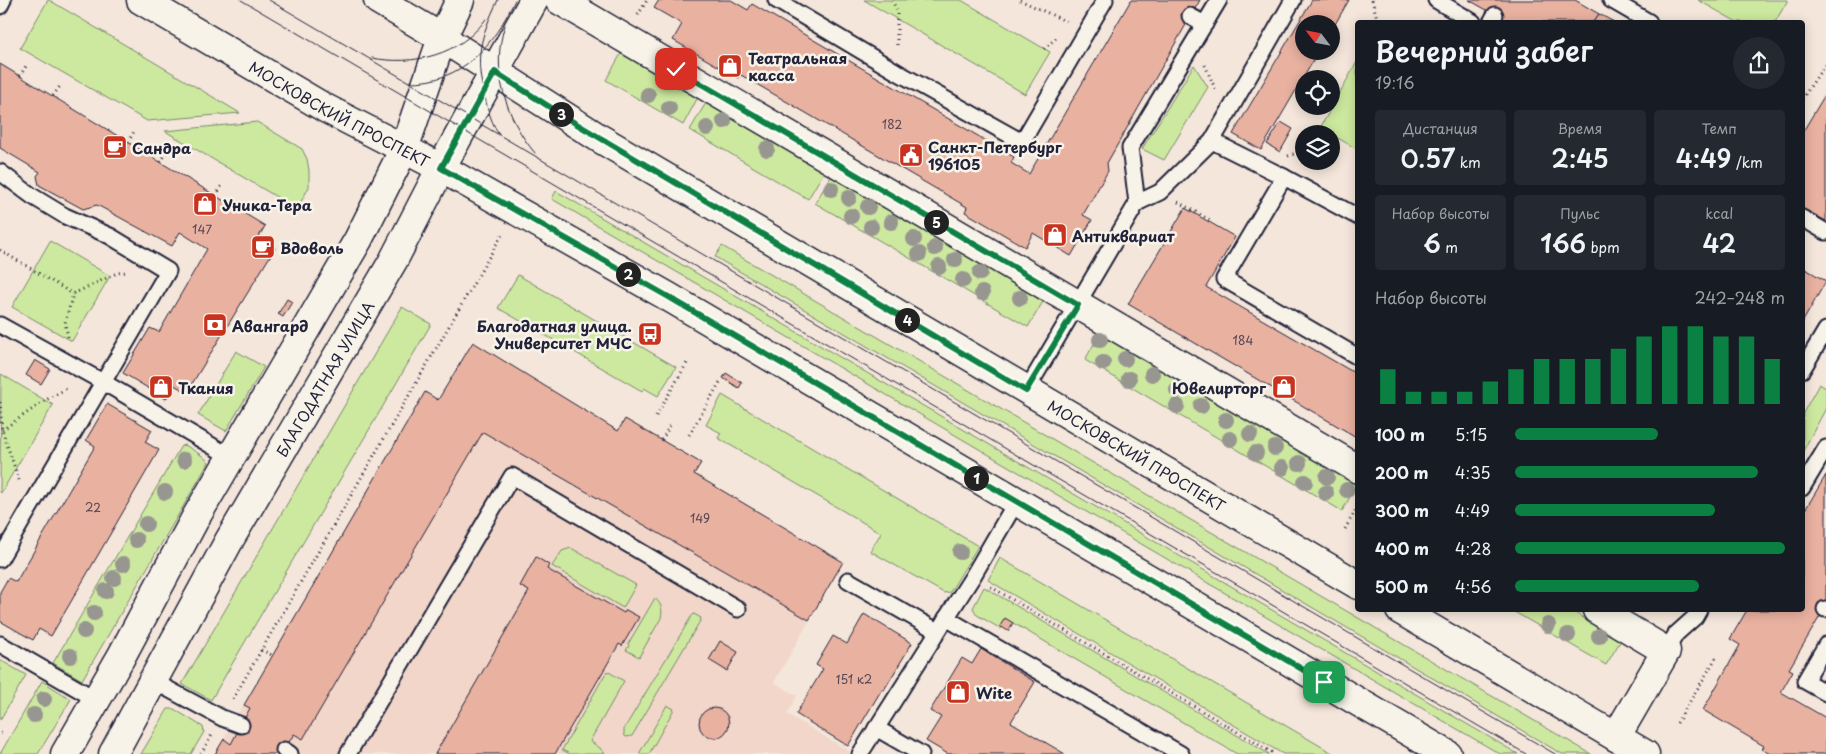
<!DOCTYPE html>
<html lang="ru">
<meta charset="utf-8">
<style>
:root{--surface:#171b24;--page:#242831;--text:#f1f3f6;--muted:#9ea1a6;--accent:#0b8043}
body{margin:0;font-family:"Playpen Sans",sans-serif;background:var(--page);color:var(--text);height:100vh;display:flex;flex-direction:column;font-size:19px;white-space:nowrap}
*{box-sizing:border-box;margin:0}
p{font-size:16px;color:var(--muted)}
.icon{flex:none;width:28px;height:28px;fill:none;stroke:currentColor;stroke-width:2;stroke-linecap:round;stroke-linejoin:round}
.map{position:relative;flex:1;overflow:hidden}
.side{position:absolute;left:1355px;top:20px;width:450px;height:592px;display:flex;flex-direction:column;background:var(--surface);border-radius:5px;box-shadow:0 2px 12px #0003}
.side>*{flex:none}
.needle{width:32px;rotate:302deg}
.buttons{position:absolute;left:1295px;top:15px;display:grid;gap:10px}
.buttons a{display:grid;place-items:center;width:45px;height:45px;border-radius:50%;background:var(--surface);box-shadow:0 2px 12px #0003;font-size:25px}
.pin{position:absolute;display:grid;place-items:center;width:42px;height:42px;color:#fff;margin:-21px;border-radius:10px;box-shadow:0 2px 8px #0006}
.km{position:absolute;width:25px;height:25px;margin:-12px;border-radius:50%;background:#222;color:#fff;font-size:14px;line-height:25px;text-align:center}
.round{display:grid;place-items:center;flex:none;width:52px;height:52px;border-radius:26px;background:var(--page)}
.headline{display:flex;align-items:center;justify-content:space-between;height:85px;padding:0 20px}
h1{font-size:28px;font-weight:600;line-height:38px}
.metrics{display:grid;grid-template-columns:repeat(3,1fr);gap:8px;height:85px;padding:5px 20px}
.metrics div{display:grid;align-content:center;border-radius:5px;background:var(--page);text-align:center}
.metrics b{font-size:25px;font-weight:600}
.metrics small{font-size:14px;font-weight:400}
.metrics p{font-size:14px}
.chart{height:140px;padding:10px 20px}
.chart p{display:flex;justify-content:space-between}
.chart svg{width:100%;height:90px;margin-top:5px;stroke:var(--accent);stroke-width:6}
ul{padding:0 20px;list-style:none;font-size:16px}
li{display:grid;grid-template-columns:80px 60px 1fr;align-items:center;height:38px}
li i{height:12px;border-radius:6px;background:var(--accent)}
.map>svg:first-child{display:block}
.built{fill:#f1d6c9}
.green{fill:#cde99f;stroke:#78866d}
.building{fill:#e9b1a0;stroke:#22223b}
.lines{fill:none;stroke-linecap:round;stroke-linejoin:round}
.lane-casing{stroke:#22223b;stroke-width:19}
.street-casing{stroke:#22223b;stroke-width:31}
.primary-casing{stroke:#22223b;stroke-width:31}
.path{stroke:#22223b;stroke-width:3;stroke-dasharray:1 4;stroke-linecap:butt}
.lane{stroke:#f7f3e8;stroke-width:15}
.street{stroke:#f7f3e8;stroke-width:28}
.primary{stroke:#f7f3e8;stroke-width:28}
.tram{stroke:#22223b;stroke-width:1}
.tree{fill:#989690}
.route-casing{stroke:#fff;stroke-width:10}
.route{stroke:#0b8043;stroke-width:6}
.labels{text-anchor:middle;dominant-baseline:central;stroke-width:5;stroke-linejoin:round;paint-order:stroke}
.number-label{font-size:12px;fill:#544654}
.poi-label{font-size:15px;font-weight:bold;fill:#22223b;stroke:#f7f3e8;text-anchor:start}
.street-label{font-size:15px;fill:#22223b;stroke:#f7f3e8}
</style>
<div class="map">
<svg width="1826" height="754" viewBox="0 0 1826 754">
<rect width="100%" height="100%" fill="#f4e6da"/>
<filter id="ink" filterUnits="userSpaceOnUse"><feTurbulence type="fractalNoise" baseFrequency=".02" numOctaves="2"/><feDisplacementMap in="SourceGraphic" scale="10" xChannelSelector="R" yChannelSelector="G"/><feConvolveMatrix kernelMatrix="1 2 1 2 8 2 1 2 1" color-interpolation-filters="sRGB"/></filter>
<g filter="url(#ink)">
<!-- built -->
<path class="built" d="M473 342 618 431 625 419 701 463 695 474 843 562 774 682 797 696 787 714 850 752 849 754H215L425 392 438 399Z"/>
<!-- green -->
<g class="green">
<path d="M48 0H49L240 113 147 121 20 48Z"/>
<path d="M864 0H961L1050 52 1025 94Z"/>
<path d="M1698 0H1788L1775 22H1737Z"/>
<path d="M622 52 698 97 683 125 606 80Z"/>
<path d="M1357 62V149L1320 128Z"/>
<path d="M1194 65 1208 87 1164 160 1142 149Z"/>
<path d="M707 101 825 170 808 199 690 130Z"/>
<path d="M257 122 302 149 307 159 309 170V187L297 209 165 131Z"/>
<path d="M832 175 1044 300 1028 327 815 203Z"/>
<path d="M556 191 1518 754H1500L552 199Z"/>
<path d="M50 241 110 276 72 341 12 307Z"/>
<path d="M722 246 1591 754H1562L715 257Z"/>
<path d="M518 275 676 367 658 396 644 388 642 391 498 308Z"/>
<path d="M402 307 431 324 211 700 182 684Z"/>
<path d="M1100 333 1357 485 1342 511 1085 360Z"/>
<path d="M236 351 264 367 226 431 198 415Z"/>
<path d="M1 374 53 405 1 493 0 492Z"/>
<path d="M1819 384 1826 388V408L1803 451V413Z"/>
<path d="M722 395 978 546 950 592 944 593 870 551 881 533 718 438 721 433 706 425Z"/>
<path d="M185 445 201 455 209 462 82 680 53 663 181 446Z"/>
<path d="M571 548 636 585 623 608 552 566 562 551Z"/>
<path d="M1000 558 1334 754H1283L988 580Z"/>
<path d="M984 587 1269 754H1237L1008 620 1001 629 977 615 973 608Z"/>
<path d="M655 598C661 604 663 609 661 618L639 657 626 650 629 646 628 644Z"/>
<path d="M1511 610H1570L1621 640 1606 665Z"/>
<path d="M694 614 701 618 700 621 632 736 626 737 624 735V729L691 617Z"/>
<path d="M0 660 26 675 0 720Z"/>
<path d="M607 671 624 681 590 741 600 748 605 754H570L562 750Z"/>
<path d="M42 681 71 699 38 754H0Z"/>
<path d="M667 705 674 709 649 754H639Z"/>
<path d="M168 709H174L203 727 204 732 191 754H141Z"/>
</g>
<!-- building -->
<g class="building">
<path d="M659 0H731L748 10 752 4 1014 157 1011 163 1029 174 1131 0H1200L1107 163 1108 171 1083 215 1092 220 1071 256 1033 233 1025 247 965 212 967 207 741 75 738 78 673 40 682 24 654 8Z"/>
<path d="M1312 0H1349L1331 31V24H1304V51H1319L1261 150 1233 134Z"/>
<path d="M1469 0H1575L1599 14 1593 22H1508Z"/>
<path d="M1599 14 1614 22H1593Z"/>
<path d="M0 64 265 226 258 238 275 248 187 392 174 385 166 399 123 373 150 328 159 332 207 249 180 232 172 246 97 205 83 209 39 185 37 176 40 172 0 148Z"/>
<path d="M1826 93V221L1802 208V133Z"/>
<path d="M1281 122 1293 129 1280 152 1267 144Z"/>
<path d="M1185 208 1235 237 1206 287 1358 375V438L1128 304Z"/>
<path d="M1802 267 1826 281 1802 323Z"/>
<path d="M287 299 292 302 283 317 278 314Z"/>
<path d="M473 342 618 431 625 419 701 463 694 474 843 562 809 620 483 432 303 739 294 734 282 754H215L224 739 231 744 250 708 244 705 425 392 438 400Z"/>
<path d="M35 360 50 369 41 384 26 375Z"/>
<path d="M726 373 742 383 739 388 723 378Z"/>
<path d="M107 404 152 430 145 442 159 450 51 636 39 629 33 640 0 621V592L8 578 16 582 95 446 86 440Z"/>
<path d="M1826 475V606L1789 669 1793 671 1781 692 1826 718V754H1770L1762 749 1764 746 1703 710 1740 645 1730 639 1747 610H1802V515Z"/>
<path d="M536 557 549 565 547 569 624 613 626 610 639 617 622 646 619 644 555 754H435L529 591 520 586Z"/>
<path d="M864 614 912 643 884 690 882 689 848 746 796 714 823 669 816 665 833 636 847 644Z"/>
<path d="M1005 618 1013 623 1008 631 1000 626Z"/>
<path d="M720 641 738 652 727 671 709 660Z"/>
<path d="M981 649 1035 682 1011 722 1065 754H948L926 741 941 717 930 711 962 658 972 664Z"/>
<circle cx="714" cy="723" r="15"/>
</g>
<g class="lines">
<defs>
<g id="lane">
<path d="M776 0 897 72 1022 142 1105 0"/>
<path d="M1436 0 1473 22"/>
<path d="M1611 0 1649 22"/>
<path d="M0 6 3 0"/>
<path d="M1190 16 1205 24"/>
<path d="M1491 22 1495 15"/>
<path d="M1212 141 1284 177 1358 217"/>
<path d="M0 172 32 196 65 216 110 236 168 271 0 559"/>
<path d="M1284 177 1224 279 1358 357"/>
<path d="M1137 203 1130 148 1219 0"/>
<path d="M1802 218 1826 232"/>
<path d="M0 325 103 382 231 457"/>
<path d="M1802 370 1826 330"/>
<path d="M1026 391 1137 203 1160 192 1212 141 1293 0"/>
<path d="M1802 488 1826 448"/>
<path d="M848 580 937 631"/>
<path d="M1825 609H1826"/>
<path d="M946 618 1181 754"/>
<path d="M0 644 97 700"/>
<path d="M1826 645 1805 681 1826 693"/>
<path d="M1666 651 1676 634 1695 617 1699 610"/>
<path d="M153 681 222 718 241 725"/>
<path d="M876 728 921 754"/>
<path d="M284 750 290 754"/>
<path d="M348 754 512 476 738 609"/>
<path d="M860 754 973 576 1016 502"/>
</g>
<g id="street">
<path d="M559 0 1358 469"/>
<path d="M1597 610 1666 651 1616 737"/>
</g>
<g id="primary">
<path id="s1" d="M141 0 325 108 441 168 667 296 1447 754"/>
<path id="s2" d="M378 0 442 38 599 138 1358 585"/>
<path d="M1400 610 1645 754"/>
<path d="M65 754 121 657 196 517 358 240 404 149 442 38 460 0"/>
<path id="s3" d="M113 754 230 539 393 261 441 168 534 0"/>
</g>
</defs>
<!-- lane casing -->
<use href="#lane" class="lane-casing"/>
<!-- street casing -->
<use href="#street" class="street-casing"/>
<!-- primary casing -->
<use href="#primary" class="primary-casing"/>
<!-- path -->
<g class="path">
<path d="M892 0 897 11V48"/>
<path d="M1020 0 1067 22"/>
<path d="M1372 0 1378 22"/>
<path d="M638 15 647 0"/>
<path d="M1044 49 1058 36"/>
<path d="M1205 65 1216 91"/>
<path d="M20 76 26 66"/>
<path d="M53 96 60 86"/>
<path d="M1802 99 1826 63"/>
<path d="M1331 139 1337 137"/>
<path d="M128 142 135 130"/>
<path d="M1288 156 1304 150"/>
<path d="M161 162 168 150"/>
<path d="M216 196 223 183"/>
<path d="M1178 202 1210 220"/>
<path d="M0 250 73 294"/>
<path d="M68 337 65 323 73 294 117 273 127 272"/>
<path d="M0 402 2 430 20 483"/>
<path d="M656 416 687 363"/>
<path d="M2 430 46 400 69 387"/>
<path d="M689 435 720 382"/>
<path d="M662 440 670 425"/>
<path d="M1345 529 1358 506"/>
<path d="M991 587 1275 754"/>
<path d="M261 650 272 655"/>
<path d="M233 699 503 233"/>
<path d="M1677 723 1716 658"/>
<path d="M0 733H1"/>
<path d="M201 754 212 735"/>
</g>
<!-- lane -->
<use href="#lane" class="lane"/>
<!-- street -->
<use href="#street" class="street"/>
<!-- primary -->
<use href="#primary" class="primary"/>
<!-- tram -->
<g class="tram">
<path d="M241 0 1526 754"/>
<path d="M269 0 1555 754"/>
<path d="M498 0C480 38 474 57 485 98 488 111 492 123 499 135"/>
<path d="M505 25C490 69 506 119 535 153"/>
<path d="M372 58C414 66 460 55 486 19"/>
<path d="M409 82C463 83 494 44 515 0"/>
</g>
</g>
<!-- trees -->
<g class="tree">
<circle cx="648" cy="95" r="8"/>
<circle cx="669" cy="108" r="8"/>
<circle cx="724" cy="121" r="8"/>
<circle cx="707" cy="128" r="8"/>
<circle cx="767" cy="149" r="8"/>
<circle cx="831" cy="189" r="8"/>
<circle cx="849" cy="198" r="8"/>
<circle cx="868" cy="207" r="8"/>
<circle cx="851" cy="216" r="8"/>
<circle cx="891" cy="222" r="8"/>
<circle cx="871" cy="227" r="8"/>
<circle cx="914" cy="239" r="8"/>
<circle cx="935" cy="248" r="8"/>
<circle cx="919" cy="254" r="8"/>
<circle cx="955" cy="260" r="8"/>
<circle cx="939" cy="267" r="8"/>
<circle cx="980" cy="273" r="8"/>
<circle cx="963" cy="280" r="8"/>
<circle cx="982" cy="293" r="8"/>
<circle cx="1020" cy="298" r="8"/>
<circle cx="1100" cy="340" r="8"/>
<circle cx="1125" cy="359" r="8"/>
<circle cx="1103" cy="363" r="8"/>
<circle cx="1152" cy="374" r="8"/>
<circle cx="1129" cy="379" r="8"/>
<circle cx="1177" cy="390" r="8"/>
<circle cx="1177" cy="406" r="8"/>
<circle cx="1201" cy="406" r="8"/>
<circle cx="1226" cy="420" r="8"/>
<circle cx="1250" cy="434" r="8"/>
<circle cx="1230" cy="439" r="8"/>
<circle cx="1275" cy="448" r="8"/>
<circle cx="1256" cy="453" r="8"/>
<circle cx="184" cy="460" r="8"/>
<circle cx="1299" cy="463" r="8"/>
<circle cx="1282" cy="468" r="8"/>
<circle cx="1327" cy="477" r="8"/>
<circle cx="1305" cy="482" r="8"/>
<circle cx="1347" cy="490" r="8"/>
<circle cx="165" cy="492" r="8"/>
<circle cx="1326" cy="493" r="8"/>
<circle cx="146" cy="524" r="8"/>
<circle cx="136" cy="540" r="8"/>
<circle cx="960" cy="552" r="8"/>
<circle cx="123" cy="564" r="8"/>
<circle cx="114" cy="578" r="8"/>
<circle cx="106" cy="591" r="8"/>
<circle cx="94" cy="613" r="8"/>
<circle cx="1548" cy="625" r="8"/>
<circle cx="84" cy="631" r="8"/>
<circle cx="1568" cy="635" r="8"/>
<circle cx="1599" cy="636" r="8"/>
<circle cx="70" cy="656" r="8"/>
<circle cx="44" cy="699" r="8"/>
<circle cx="34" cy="715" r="8"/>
</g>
</g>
<g class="lines" filter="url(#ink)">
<defs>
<path id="route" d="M676 69 1078 305 1026 391 570 120 495 72 441 168 667 296 1324 682"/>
</defs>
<!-- route casing -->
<use href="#route" class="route-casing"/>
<!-- route -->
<use href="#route" class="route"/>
</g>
<!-- icons -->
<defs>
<symbol id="shop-square" viewBox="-11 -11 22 22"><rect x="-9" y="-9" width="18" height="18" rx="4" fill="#c8321e" stroke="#f7f3e8"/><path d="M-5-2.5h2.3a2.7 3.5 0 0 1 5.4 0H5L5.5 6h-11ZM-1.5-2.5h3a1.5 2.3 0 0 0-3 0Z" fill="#fff"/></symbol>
<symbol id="cafe-square" viewBox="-11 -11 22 22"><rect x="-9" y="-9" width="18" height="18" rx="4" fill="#c8321e" stroke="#f7f3e8"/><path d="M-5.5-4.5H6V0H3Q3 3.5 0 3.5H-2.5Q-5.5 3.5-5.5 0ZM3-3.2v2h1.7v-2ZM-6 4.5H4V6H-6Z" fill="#fff"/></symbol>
<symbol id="civic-square" viewBox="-11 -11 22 22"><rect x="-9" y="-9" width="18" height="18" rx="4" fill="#c8321e" stroke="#f7f3e8"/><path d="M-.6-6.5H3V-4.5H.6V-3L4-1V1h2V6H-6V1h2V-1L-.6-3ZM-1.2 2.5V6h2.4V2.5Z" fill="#fff"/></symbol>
<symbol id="bank-square" viewBox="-11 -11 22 22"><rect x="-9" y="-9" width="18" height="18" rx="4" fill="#c8321e" stroke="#f7f3e8"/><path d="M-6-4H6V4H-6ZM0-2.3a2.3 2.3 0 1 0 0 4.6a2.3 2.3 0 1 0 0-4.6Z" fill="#fff"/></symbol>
<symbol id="bus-square" viewBox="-11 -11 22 22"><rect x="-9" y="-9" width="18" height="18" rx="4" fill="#c8321e" stroke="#f7f3e8"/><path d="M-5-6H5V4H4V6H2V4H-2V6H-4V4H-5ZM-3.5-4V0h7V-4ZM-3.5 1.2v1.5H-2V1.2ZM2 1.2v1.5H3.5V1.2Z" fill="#fff"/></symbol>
</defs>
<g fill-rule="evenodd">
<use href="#shop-square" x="716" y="52" width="28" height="28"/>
<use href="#cafe-square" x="101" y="133" width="28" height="28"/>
<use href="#civic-square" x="897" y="141" width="28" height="28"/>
<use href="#shop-square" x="191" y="190" width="28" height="28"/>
<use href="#shop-square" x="1041" y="221" width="28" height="28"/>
<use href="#cafe-square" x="249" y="233" width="28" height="28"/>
<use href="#bank-square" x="201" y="311" width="28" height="28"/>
<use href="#bus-square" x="636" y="320" width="28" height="28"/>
<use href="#shop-square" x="147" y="373" width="28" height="28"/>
<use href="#shop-square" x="1270" y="373" width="28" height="28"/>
<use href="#shop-square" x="944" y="678" width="28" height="28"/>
</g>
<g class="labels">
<!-- number labels -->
<g class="number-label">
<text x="892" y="124">182</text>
<text x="202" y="229">147</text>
<text x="1243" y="340">184</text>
<text x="93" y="507">22</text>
<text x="700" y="518">149</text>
<text x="854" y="679">151 к2</text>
</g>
<!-- poi labels -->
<g class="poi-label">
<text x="748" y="57">Театральная<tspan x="748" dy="17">касса</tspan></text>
<text x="928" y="146">Санкт-Петербург<tspan x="928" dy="17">196105</tspan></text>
<text x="132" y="147">Сандра</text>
<text x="222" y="204">Уника-Тера</text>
<text x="1072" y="235">Антиквариат</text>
<text x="280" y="247">Вдоволь</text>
<text x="232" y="325">Авангард</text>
<text x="632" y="325" text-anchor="end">Благодатная улица.<tspan x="632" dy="17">Университет МЧС</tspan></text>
<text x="178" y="387">Ткания</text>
<text x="1266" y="387" text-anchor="end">Ювелирторг</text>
<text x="976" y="692">Wite</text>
</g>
<!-- street labels -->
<g class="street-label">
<text stroke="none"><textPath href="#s1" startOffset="229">МОСКОВСКИЙ ПРОСПЕКТ</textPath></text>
<text stroke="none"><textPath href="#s3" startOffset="431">БЛАГОДАТНАЯ УЛИЦА</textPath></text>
<text stroke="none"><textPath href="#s2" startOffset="885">МОСКОВСКИЙ ПРОСПЕКТ</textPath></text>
</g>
</g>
</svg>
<div class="buttons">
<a><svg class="needle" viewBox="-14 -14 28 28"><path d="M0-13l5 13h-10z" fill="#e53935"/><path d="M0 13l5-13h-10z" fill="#9ea1a6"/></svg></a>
<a><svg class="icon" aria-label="locate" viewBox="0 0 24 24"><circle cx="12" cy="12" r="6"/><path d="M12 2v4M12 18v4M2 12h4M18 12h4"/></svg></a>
<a><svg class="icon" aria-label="layers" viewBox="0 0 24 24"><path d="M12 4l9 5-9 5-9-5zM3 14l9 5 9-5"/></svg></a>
</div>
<div class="pin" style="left:1324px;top:682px;background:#1e9e55"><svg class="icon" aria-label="arrive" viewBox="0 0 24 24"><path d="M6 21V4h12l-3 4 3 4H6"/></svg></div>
<div class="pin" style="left:676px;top:69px;background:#d93025"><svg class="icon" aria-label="check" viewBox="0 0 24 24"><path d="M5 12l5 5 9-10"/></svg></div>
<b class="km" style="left:976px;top:478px">1</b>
<b class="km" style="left:628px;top:274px">2</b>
<b class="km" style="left:561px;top:114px">3</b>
<b class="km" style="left:907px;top:320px">4</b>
<b class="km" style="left:936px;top:222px">5</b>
<section class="side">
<div class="headline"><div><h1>Вечерний забег</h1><p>19:16</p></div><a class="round"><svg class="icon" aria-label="share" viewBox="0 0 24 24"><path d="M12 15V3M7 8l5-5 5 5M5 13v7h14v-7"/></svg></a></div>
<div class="metrics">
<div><p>Дистанция</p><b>0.57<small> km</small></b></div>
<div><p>Время</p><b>2:45</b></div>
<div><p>Темп</p><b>4:49<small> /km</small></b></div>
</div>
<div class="metrics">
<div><p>Набор высоты</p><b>6<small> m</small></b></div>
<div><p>Пульс</p><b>166<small> bpm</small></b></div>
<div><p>kcal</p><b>42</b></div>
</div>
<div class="chart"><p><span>Набор высоты</span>242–248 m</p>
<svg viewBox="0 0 160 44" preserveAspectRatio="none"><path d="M5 44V27M15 44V38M25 44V38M35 44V38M45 44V33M55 44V27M65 44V22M75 44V22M85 44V22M95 44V17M105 44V11M115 44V6M125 44V6M135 44V11M145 44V11M155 44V22"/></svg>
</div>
<ul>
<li><b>100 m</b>5:15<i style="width:53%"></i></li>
<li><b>200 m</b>4:35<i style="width:90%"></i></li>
<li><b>300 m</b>4:49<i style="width:74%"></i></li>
<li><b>400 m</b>4:28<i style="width:100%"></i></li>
<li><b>500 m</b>4:56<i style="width:68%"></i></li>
</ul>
</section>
</div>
